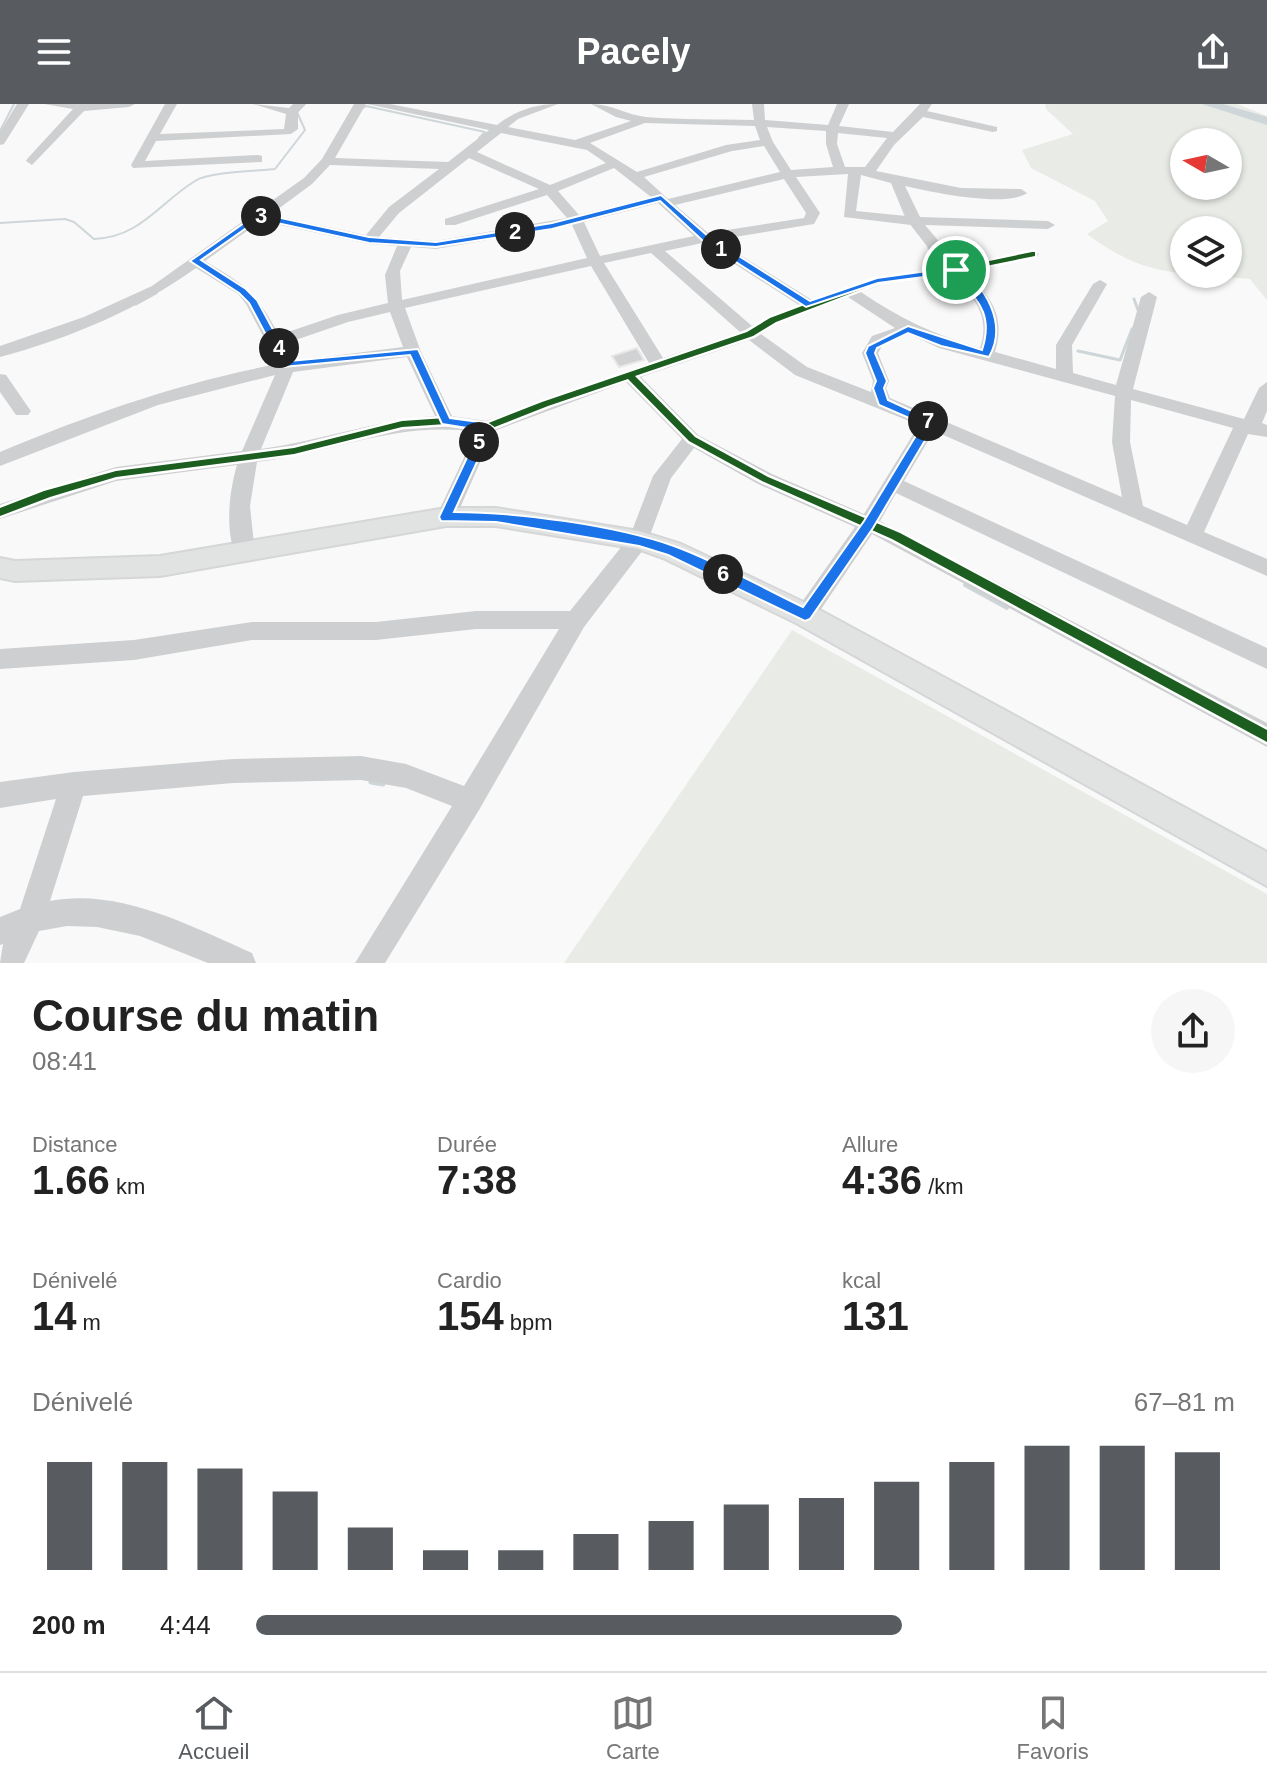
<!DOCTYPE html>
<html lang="fr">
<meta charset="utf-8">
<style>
:root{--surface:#fff;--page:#f6f6f6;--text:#222;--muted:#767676;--line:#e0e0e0;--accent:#585c60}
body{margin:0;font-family:Arial,sans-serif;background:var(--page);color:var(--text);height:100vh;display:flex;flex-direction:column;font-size:30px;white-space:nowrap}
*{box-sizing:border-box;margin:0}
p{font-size:26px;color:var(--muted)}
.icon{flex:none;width:44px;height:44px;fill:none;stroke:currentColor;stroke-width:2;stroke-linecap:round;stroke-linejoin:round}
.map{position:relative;height:859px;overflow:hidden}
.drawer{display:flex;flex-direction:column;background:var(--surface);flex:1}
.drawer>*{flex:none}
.needle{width:52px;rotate:279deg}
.controls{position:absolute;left:1170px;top:24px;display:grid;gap:16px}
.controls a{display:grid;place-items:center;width:72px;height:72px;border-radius:50%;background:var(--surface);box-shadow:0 2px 6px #0004;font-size:40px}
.pin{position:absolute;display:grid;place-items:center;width:68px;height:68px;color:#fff;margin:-34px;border:4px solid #fff;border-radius:50%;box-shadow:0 2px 8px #0007}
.km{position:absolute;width:40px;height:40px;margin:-20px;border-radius:50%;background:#222;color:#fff;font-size:22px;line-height:40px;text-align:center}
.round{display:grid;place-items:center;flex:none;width:84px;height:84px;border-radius:42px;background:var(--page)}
.head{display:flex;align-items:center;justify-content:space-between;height:136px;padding:0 32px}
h1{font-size:44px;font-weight:600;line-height:60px}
.figures{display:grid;grid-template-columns:repeat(3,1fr);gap:12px;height:136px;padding:8px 32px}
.figures div{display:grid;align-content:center}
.figures b{font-size:40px;font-weight:600}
.figures small{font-size:22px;font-weight:400}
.figures p{font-size:22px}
.chart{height:224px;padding:16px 32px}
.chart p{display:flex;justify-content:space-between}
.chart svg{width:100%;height:144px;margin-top:8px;stroke:var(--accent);stroke-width:6}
ul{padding:0 32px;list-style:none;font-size:26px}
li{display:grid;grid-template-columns:128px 96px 1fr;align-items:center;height:60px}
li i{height:20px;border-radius:10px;background:var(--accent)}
header{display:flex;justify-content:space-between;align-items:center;height:104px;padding:0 32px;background:var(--accent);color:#fff;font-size:36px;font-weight:600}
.dock{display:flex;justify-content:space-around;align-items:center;height:112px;border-top:2px solid var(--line);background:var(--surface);font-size:22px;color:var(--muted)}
.dock a{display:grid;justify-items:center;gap:4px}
.dock .selected{color:var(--accent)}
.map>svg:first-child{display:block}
.green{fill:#e8ebe6;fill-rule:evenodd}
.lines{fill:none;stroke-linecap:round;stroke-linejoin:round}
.stream-far3{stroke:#ced6d9;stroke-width:2}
.stream-far2{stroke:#ced6d9;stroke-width:3}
.stream-far1{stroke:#ced6d9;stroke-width:4}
.stream{stroke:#ced6d9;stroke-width:5}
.river{fill:#ced6d9;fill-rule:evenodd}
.building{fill:#d0d2d3;stroke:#e8e8e8;stroke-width:2}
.major-casing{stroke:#d5d6d7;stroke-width:4}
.minor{fill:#cecfd0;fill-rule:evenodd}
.major{fill:#e1e2e2;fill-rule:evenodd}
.cycleway-casing{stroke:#fff;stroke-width:5}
.cycleway{fill:#1b5e20;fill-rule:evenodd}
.route{fill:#1a73e8;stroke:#fff;stroke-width:2;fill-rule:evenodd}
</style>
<header><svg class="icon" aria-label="menu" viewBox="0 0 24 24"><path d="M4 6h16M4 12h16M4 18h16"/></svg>Pacely<svg class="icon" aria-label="share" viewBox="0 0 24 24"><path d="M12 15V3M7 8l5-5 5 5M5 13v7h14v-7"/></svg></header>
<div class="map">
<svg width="1267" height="859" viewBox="0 0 1267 859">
<rect width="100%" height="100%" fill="#f9f9f9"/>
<!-- green -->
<g class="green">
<path d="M1045 0H1237L1267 12V196L1250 175C1178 167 1149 176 1087 130L1108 117 1095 97 1031 64 1022 46 1073 30 1046 5ZM1184 38H1228V82H1184ZM1184 126H1228V170H1184Z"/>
<path d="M792 526 1267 790V859H564Z"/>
</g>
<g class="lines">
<!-- stream-far3 -->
<g class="stream-far3">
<path d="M361 5 366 2 485 28 479 34"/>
<path d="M0 27 14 0"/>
<path d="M893 81 906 113"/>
<path d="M0 119 65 115 74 118 94 135C141 133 159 99 195 77 209 68 256 67 275 65L305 26 297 8 305 0"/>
<path d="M911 120 931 146"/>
</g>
<!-- stream-far2 -->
<g class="stream-far2">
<path d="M929 144 942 160"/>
<path d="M1134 195 1138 206"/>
<path d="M136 200 156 189"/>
<path d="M1078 247 1120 256 1132 225"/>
</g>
<!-- stream-far1 -->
<path class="stream-far1" d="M965 481 1007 504"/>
<!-- stream -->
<path class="stream" d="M371 678 383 680"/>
<!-- river -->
<path class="river" d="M1202 0H1223L1267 13V21Z"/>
</g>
<!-- building -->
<path class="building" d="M637 244 644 256 619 263 612 252Z"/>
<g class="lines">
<defs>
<path id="major" d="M446 404H496L639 427 681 440 814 503 1267 748V782L796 519 663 454 638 445 496 422H446L160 472 15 477 0 474V454L15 457 160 452Z"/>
</defs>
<!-- major casing -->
<use href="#major" class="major-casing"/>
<!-- minor -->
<g class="minor">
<path d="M17 0H29L4 40 0 41V28Z"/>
<path d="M44 0H135L129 3 84 7 32 61 26 57 28 54 73 5Z"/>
<path d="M165 0H177L160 30 284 25 286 10 253 0 289 4 293 0H305L298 8V25L291 30 156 37 145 57 258 51 262 52V58L133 64 131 61Z"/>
<path d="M354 0H366L335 54 448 58 489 26 367 0H390L497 21C515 7 535 0 558 0L518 15 508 23 575 36 631 17 616 13 591 0C611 0 627 11 646 13 682 16 718 15 754 16L752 0H764L765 16 828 21 837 0H849L839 22 893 28 920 0H932L927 7 997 23V27L993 28 923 13 894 41 876 67 961 84 1021 85 1027 89C1006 104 931 88 905 82L920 113 1048 117 1055 121 1048 125 925 121 959 161 1032 146 1039 150 1037 153 966 168C991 192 1006 213 995 248L1056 265V241L1093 180 1100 176 1107 180 1072 241 1073 269 1116 281 1141 193 1149 188 1157 193 1133 285 1244 315 1259 284 1267 278V307L1262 319 1267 321V333L1248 330 1204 428 1267 455V472L934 327 904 377 1267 544V565L896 389 880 417 1267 619V643L872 430 813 517 805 520 797 517 794 511 797 505 855 423 758 380 694 344 671 374 646 442 584 523 479 706 385 859H355L452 702 406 684 361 676 233 679 83 692 50 797C120 784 190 822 252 849L256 859H208L140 832 97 823 67 822 39 827 24 859H0L3 840 0 841V813L20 805 56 695 0 704V678L74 668 233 655 361 652 406 660 464 682 559 525H476L376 536H252L134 556 0 565V545L134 536 252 518H376L476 507H570L630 432 653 372 682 335 626 278 494 327 456 413 453 418H439L436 413 476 328C400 316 331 349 257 358L250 402 255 450 252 456H238C224 430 229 388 237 361L116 377 0 415V400L116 363 242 347 275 271 158 301 0 362V348C90 310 182 278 278 260L246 200 238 190 196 164C139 205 68 235 0 253V242L84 213 152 182 304 74 322 55ZM645 19 755 22 760 36 726 41 637 68 590 39ZM767 23 826 27V40L833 63 791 66 773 38ZM501 29 587 46 606 59 550 81 477 48ZM838 29 887 34 865 63H845L837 40ZM764 42 780 68 668 95 644 73 732 47ZM469 54 539 85 445 115V121H455L547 91 567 114 436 137 379 133 399 109ZM330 61 439 65 389 103 366 131 270 111 312 80ZM614 64 651 93 579 111 558 87ZM848 70 844 113 911 121 944 163 877 173 812 196 716 136 814 120 820 109 796 73ZM861 71 891 79 906 112 856 107ZM784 75 806 109 804 114 708 129 675 101ZM658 99 694 132 600 152 584 118ZM261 117 369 140 397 142 385 171 388 199 338 211 279 231C254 186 248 183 205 157ZM572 121 587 154 402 196 400 167 411 143 436 145ZM702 139 799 201 752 222 665 147ZM651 149 740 228 663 254 604 159ZM591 162 649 259 486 317 452 312 421 248 405 204ZM952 171C974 193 991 212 980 244 936 232 899 214 861 188L880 181ZM848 193 895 224 872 232 862 249 873 277 871 288 807 263 761 230 779 219ZM390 208 403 243 293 257 284 240 348 218ZM909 230 939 244 1115 292 1112 338 1122 393 890 294 886 284 889 277 878 249 884 239ZM749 236 795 271 919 321 864 410 772 370 698 331 641 273ZM407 253 435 312C376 316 320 337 261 345L293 268ZM1131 296 1233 324 1187 421 1143 402 1130 338Z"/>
<path d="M0 270 6 271 28 303 31 307 28 311H16L0 288Z"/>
</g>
<!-- major -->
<use href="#major" class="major"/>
<defs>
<path id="cycleway" d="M1032 148H1035V152L956 168 878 179 776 218 753 232 635 272 695 333 768 373 900 429 1267 626V638L892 435 762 377 689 337 628 275 548 302 487 326 446 320 402 323 294 350 116 373 50 393 0 412V404L44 387 116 367 294 344 402 317 446 314 486 320 542 298 747 228 770 214 874 175 956 164Z"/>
</defs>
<!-- cycleway casing -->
<use href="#cycleway" class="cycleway-casing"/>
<!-- cycleway -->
<use href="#cycleway" class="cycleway"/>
</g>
<!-- route -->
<path class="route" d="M661 91 709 133 810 197 877 174 956 163C986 181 1008 220 989 253L941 242 908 229 877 244 875 249 887 277 884 284 888 296 936 318 873 424 810 515 805 517 668 451 639 442 496 418 441 417 439 413 480 326 442 320 410 251 283 263 249 199 239 189 190 157 258 109 369 133 436 138 552 119ZM660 97 703 137 806 203 878 179 954 169C977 196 994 209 982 246L908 222 868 242 865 249 876 277 873 284 879 301 923 320 864 417 803 503C761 483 718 458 674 442 614 421 517 408 454 408L493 323 487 319 450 314 418 245 290 257 257 196 246 185 201 156 259 115 369 139 436 143 552 125Z"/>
</svg>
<div class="controls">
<a><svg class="needle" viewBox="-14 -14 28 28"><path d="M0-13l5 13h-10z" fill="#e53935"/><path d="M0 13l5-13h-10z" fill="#767676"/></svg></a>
<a><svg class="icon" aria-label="layers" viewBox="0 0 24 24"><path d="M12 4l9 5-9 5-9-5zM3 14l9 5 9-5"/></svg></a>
</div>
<div class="pin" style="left:956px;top:166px;background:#1e9e55"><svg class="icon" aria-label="arrive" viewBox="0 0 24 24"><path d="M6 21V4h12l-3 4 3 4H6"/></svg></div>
<b class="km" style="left:721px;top:145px">1</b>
<b class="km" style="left:515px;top:128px">2</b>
<b class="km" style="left:261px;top:112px">3</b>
<b class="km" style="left:279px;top:244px">4</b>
<b class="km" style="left:479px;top:338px">5</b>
<b class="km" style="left:723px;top:470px">6</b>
<b class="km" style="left:928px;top:317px">7</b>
</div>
<section class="drawer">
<div class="head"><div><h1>Course du matin</h1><p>08:41</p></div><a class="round"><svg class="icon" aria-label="share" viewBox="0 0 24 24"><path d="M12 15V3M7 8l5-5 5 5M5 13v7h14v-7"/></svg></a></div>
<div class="figures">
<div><p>Distance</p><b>1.66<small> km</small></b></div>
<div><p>Durée</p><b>7:38</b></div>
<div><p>Allure</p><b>4:36<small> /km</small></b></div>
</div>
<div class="figures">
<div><p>Dénivelé</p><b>14<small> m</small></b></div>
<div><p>Cardio</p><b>154<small> bpm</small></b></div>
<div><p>kcal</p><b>131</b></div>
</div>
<div class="chart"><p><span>Dénivelé</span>67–81 m</p>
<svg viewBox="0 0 160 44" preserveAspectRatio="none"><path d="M5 44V11M15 44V11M25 44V13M35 44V20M45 44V31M55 44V38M65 44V38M75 44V33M85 44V29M95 44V24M105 44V22M115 44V17M125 44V11M135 44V6M145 44V6M155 44V8"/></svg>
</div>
<ul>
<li><b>200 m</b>4:44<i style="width:66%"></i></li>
</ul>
</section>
<nav class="dock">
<a class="selected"><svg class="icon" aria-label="home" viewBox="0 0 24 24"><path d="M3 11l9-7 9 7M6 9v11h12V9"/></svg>Accueil</a>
<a><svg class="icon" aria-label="map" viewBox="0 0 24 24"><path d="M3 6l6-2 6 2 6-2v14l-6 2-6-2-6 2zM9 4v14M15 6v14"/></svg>Carte</a>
<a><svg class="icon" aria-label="saved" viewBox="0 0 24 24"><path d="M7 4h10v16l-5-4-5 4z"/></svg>Favoris</a>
</nav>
